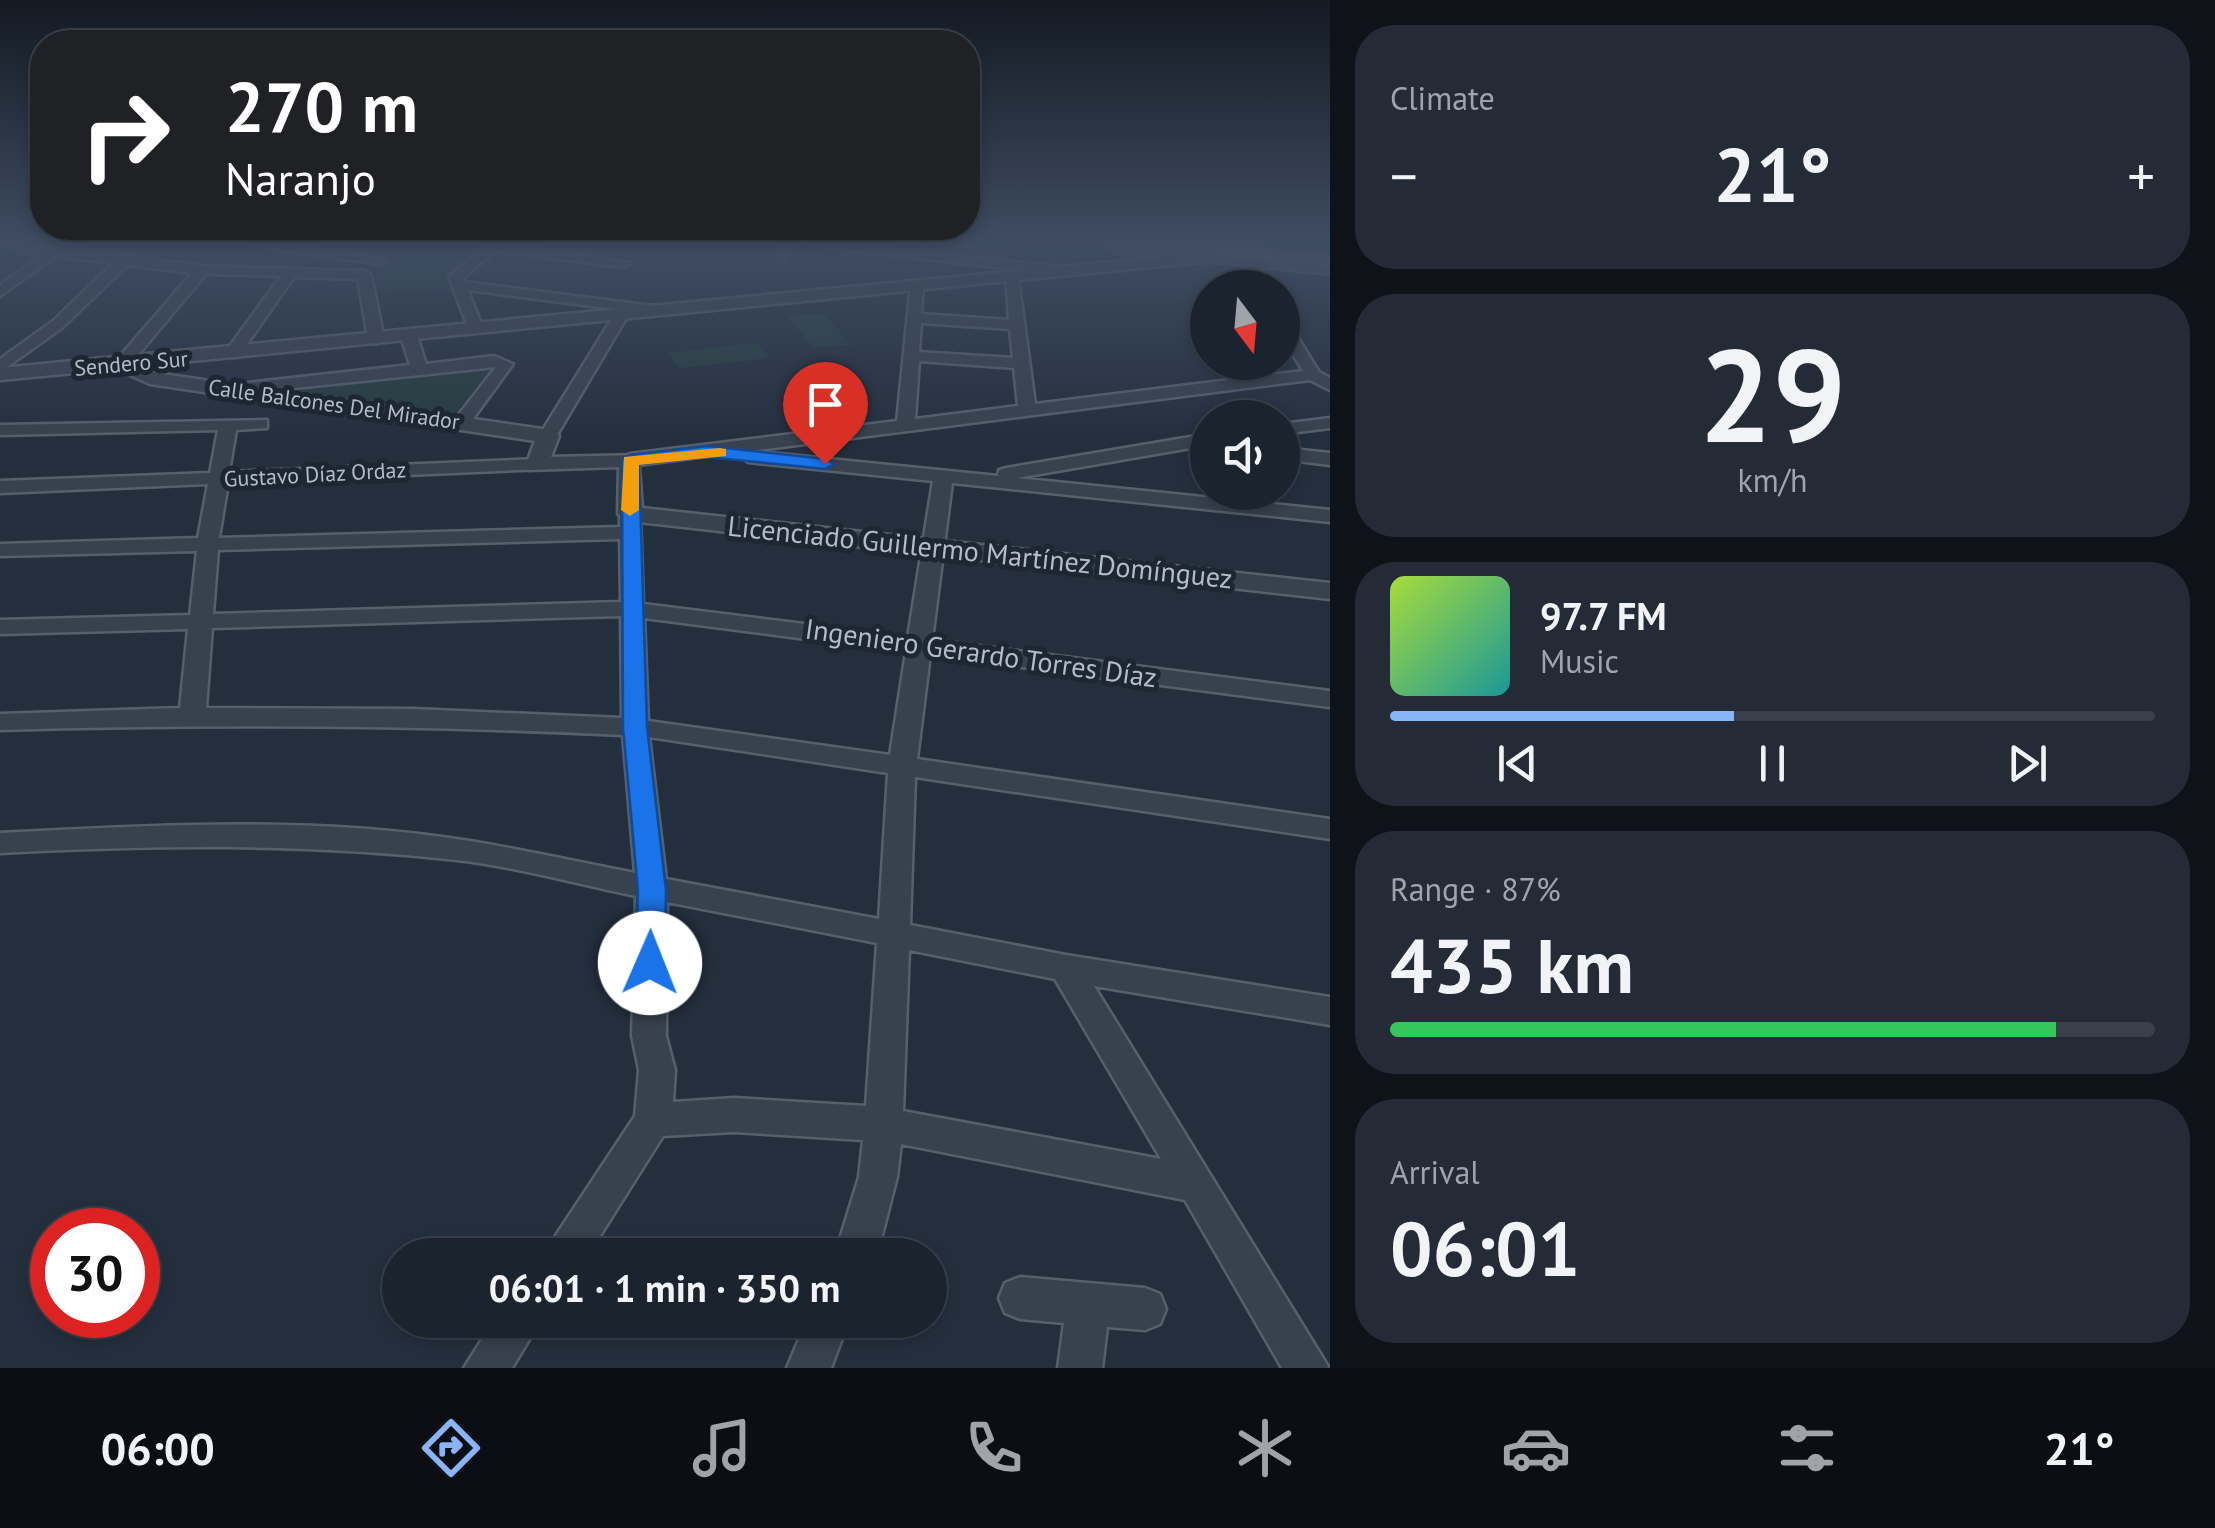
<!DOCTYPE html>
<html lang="en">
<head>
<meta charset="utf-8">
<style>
  body { margin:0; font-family:"PT Sans",sans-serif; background:#242b36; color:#f1f3f6; height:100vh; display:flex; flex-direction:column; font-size:38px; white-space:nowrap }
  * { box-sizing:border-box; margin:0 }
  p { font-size:32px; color:#a0a4aa }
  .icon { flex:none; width:55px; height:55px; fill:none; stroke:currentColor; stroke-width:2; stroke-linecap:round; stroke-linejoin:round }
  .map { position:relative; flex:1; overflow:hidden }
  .sheet { display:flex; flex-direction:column; gap:25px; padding:25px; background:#0f1319; width:885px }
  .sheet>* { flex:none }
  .top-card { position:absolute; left:30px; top:30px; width:950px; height:210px; border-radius:40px; box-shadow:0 5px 15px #0003,0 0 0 2px #39404a; background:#202124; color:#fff; overflow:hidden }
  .needle { width:65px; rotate:164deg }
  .fabs { position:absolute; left:1190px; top:270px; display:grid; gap:20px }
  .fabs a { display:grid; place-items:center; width:110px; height:110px; border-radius:50%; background:#1b232e; box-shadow:0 5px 15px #0003,0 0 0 2px #39404a; font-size:50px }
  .speed { position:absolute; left:30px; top:1208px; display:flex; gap:20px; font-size:50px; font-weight:700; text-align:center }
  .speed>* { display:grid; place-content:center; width:130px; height:130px; border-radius:50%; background:#1b232e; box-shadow:0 5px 15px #0003,0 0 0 2px #39404a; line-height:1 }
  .speed .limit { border:15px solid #d22; background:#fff; color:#111 }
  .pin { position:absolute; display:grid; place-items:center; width:85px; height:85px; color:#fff; margin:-102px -42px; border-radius:50% 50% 50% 0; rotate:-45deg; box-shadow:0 0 10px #0007 }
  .pin .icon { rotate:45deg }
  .me { position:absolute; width:110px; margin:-55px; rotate:1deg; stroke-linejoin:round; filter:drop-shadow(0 0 8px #0008) }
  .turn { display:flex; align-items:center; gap:35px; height:210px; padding:0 30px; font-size:45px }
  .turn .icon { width:130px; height:130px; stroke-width:2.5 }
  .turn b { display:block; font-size:70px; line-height:85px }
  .big { font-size:75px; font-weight:700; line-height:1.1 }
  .sheet .card { flex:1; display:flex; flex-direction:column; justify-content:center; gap:15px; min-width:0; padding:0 35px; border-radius:40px; background:#242b36 }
  .sheet .dial { align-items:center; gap:0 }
  .dial b { font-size:130px; line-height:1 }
  .song { display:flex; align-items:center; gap:30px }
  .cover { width:120px; height:120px; border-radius:15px; background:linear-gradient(135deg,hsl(80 70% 55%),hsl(180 70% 35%)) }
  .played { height:10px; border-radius:5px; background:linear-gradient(90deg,#8ab4f8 45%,#39404a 45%) }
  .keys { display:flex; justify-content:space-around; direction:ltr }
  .heat { display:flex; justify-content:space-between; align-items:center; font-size:55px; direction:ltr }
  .charge { height:15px; border-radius:8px; background:linear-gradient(90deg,#34c759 87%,#39404a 0) }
  .trip { position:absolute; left:382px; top:1238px; width:565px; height:100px; border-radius:50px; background:#1b232e; box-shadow:0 5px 15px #0003,0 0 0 2px #39404a; font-weight:700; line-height:100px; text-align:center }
  .menu { display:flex; height:160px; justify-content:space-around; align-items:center; background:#0b0e12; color:#a0a4aa }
  .menu .icon { width:70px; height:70px }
  .menu .on { color:#8ab4f8 }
  .menu b { font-size:45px; color:#f1f3f6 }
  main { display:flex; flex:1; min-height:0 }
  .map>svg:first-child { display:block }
  .green { fill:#263c3f }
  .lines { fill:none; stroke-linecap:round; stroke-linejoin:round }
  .minor-casing { stroke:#565f6c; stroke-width:5 }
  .tertiary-casing { stroke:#565f6c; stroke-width:5 }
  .secondary-casing { stroke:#565f6c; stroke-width:5 }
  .trunk-casing { stroke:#434c59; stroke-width:5 }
  .minor { fill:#38414e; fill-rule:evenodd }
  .tertiary { fill:#38414e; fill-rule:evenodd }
  .secondary { fill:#465061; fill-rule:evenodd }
  .trunk { fill:#656462; fill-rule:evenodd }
  .route { fill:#1a73e8; stroke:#114b97; stroke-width:2.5 }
  .slow { fill:#f59e0b }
  .labels { text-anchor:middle; stroke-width:10; stroke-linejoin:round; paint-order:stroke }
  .far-street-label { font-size:22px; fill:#b4bcc9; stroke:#1d2633 }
  .street-label { font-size:28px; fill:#b4bcc9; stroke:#1d2633 }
</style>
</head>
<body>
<main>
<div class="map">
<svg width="1330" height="1368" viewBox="0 0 1330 1368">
  <rect width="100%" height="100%" fill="#242f3e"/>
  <g class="green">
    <polygon points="415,246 444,249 440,253 473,257 452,269 452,288 379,292 377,273"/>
    <polygon points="824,313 851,345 813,347 787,316"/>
    <polygon points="756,343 771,358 680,368 667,353"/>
    <polygon points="495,365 452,417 263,388"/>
  </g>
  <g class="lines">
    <defs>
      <g id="minor">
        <polygon points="0,246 56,246 202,266 364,271 371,275 384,339 376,344 368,339 358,279 294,277 238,357 226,357 224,354 281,276 206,274 128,367 116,367 116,361 192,273 127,265 63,327 0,372 0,359 53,321 113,263 56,256 0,296 0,285 42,255"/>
        <polygon points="253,246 295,246 388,260 381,264"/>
        <polygon points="485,246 517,246 630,263 623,267 495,251 463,278 465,282 661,307 668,311 661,315 468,290 483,329 470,332 449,277"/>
        <polygon points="784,246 797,246 784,260 777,256"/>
        <polygon points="810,246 857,246 1066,267 1073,271 1066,275"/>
        <polygon points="1248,255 1253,256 1271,288 1257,288 1241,259"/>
        <path d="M1006,274L1018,277L1035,404L1303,371L1282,337V319L1287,320L1319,372L1330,378V390L1310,380L750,451L998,476L999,470L1006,468L1208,434V445L1017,478L1330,510V522L952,483L932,640L1330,691V707L930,655L917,759L1330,819V839L915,777L910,925L1066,955L1330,997V1025L1094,986L1329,1368H1282L1185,1200L901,1144L897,1177L877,1255H835L859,1177L863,1140L734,1132L663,1136L588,1255H543L635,1116L639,1070L632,1036L636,896C577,884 517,867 457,860C303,843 154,845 0,853V833C154,825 310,816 463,840C521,849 578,862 635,873L623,735C415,725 208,724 0,730V714L180,708L188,629L0,634V620L190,615L197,551L0,556V544L198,538L208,484L0,493V481L210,473L218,430L0,435V425L267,420V428L236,430L229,472L537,459L544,461V469L228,483L219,538L620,527V514L630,508L640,514L643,604L908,637L933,481L748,462L739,456L745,451L630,466L621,460L630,454L897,421L911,283L923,286L921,314L1009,320ZM921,323L1010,329L1013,358L919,352ZM919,361L1014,368L1018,406L915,419ZM620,539L621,602L213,614L218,550ZM621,616L622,718L413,709L206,708L212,628ZM644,618L906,652L890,755L648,721ZM649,737L888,773L879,919L666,879ZM667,902L877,943L866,1106L734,1098L673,1102L675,1070L666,1036ZM909,950L1055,979L1161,1159L903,1111Z"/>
        <polygon points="616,312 628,315 554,440 542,440 539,436"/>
        <polygon points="409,331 417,336 426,364 494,356 513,364 467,427 461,428 452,423 496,367 237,394 229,389 237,384 410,365 401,336"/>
        <polygon points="1330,418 1330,428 1282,434 1282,424"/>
        <polygon points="1282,448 1330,453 1330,465 1282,459"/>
        <polygon points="1020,1277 1145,1288 1160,1294 1166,1309 1160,1324 1145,1330 1107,1327 1102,1368 1058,1368 1064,1323 1020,1319 1005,1313 999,1298 1005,1283"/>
        <polygon points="494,1320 541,1320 512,1368 464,1368"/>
        <polygon points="807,1320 849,1320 831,1368 787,1368"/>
      </g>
      <polygon id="tertiary" points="1217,252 1223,254 1223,260 141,366 155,373 556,431 559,436 551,457 638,455 642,508 1330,583 1330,599 630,521 618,514 619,467 529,470 526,465 535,441 150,384 116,369 0,380 0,368"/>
      <polygon id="secondary" points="1103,246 1168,246 1330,262 1330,274 1112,251"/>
      <g id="trunk">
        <polygon points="1110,246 1142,246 1143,248 1133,254"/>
        <polygon points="1168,246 1243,246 1330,255 1330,267 1178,252"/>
      </g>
    </defs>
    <use href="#minor" class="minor-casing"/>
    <use href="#tertiary" class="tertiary-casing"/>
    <use href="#secondary" class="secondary-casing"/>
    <use href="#trunk" class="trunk-casing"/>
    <use href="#minor" class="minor"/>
    <use href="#tertiary" class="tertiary"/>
    <use href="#secondary" class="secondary"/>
    <use href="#trunk" class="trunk"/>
  </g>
  <linearGradient id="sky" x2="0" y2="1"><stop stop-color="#141a22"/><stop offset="0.56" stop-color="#3f4d63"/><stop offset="1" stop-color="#3f4d63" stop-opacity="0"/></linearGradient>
  <rect width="1330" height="438" fill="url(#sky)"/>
  <polygon class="route" points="707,446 825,459 834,464 825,469 707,457 639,464 647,727 666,890 665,963 661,972 650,975 640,972 636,963 638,890 623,727 622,460 630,455"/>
  <polygon class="slow" points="720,448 726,449 726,456 639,465 639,510 630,516 621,510 624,457"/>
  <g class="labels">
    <g class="far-street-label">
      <text transform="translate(131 363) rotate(-5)" y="8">Sendero Sur</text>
      <text transform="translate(334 404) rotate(8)" y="8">Calle Balcones Del Mirador</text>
      <text transform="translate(315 474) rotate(-3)" y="8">Gustavo Díaz Ordaz</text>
    </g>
    <g class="street-label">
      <text transform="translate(980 552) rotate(6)" y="10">Licenciado Guillermo Martínez Domínguez</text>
      <text transform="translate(981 653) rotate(8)" y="10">Ingeniero Gerardo Torres Díaz</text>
    </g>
  </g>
</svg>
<div class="fabs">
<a><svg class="needle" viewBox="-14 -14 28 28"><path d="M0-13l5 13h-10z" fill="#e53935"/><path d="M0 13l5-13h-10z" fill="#a0a4aa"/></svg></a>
<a><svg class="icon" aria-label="sound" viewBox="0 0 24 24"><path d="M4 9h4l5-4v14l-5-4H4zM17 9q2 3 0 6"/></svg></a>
</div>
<div class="speed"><div class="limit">30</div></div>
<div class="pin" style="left:825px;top:464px;background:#d93025"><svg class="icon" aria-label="arrive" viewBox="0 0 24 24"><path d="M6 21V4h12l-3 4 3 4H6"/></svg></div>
<svg class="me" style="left:650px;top:963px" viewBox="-20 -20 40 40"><circle r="19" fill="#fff"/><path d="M0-13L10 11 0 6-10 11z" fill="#1a73e8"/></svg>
<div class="trip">06:01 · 1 min · 350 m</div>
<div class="top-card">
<div class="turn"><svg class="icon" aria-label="right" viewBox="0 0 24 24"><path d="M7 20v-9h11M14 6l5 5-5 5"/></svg><div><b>270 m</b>Naranjo</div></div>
</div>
</div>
<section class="sheet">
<div class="card"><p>Climate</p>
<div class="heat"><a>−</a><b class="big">21°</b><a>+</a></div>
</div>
<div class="card dial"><b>29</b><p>km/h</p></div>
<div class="card">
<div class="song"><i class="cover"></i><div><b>97.7 FM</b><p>Music</p></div></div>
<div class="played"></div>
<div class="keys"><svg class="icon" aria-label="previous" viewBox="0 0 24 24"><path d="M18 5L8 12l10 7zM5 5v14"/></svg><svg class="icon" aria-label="pause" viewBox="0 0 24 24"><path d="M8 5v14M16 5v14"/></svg><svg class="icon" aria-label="next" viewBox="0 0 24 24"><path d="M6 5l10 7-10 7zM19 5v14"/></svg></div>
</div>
<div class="card"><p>Range · 87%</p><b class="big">435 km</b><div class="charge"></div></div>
<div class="card"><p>Arrival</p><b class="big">06:01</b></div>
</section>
</main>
<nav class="menu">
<b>06:00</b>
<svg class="icon on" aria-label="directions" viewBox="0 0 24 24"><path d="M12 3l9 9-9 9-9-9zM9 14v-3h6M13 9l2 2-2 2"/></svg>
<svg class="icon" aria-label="music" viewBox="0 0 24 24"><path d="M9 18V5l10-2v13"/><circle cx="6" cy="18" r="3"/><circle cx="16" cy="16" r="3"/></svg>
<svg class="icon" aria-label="phone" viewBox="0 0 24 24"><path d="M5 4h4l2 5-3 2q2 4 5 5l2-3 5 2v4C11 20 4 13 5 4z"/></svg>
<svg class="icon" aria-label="climate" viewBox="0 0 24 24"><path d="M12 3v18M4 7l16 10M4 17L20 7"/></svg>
<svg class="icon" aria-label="car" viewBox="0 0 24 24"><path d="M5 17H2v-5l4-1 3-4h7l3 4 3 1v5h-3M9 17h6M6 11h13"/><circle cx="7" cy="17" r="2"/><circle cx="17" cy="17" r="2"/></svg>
<svg class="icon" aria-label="filters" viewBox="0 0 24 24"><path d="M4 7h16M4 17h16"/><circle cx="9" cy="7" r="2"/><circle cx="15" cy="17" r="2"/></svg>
<b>21°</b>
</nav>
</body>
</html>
